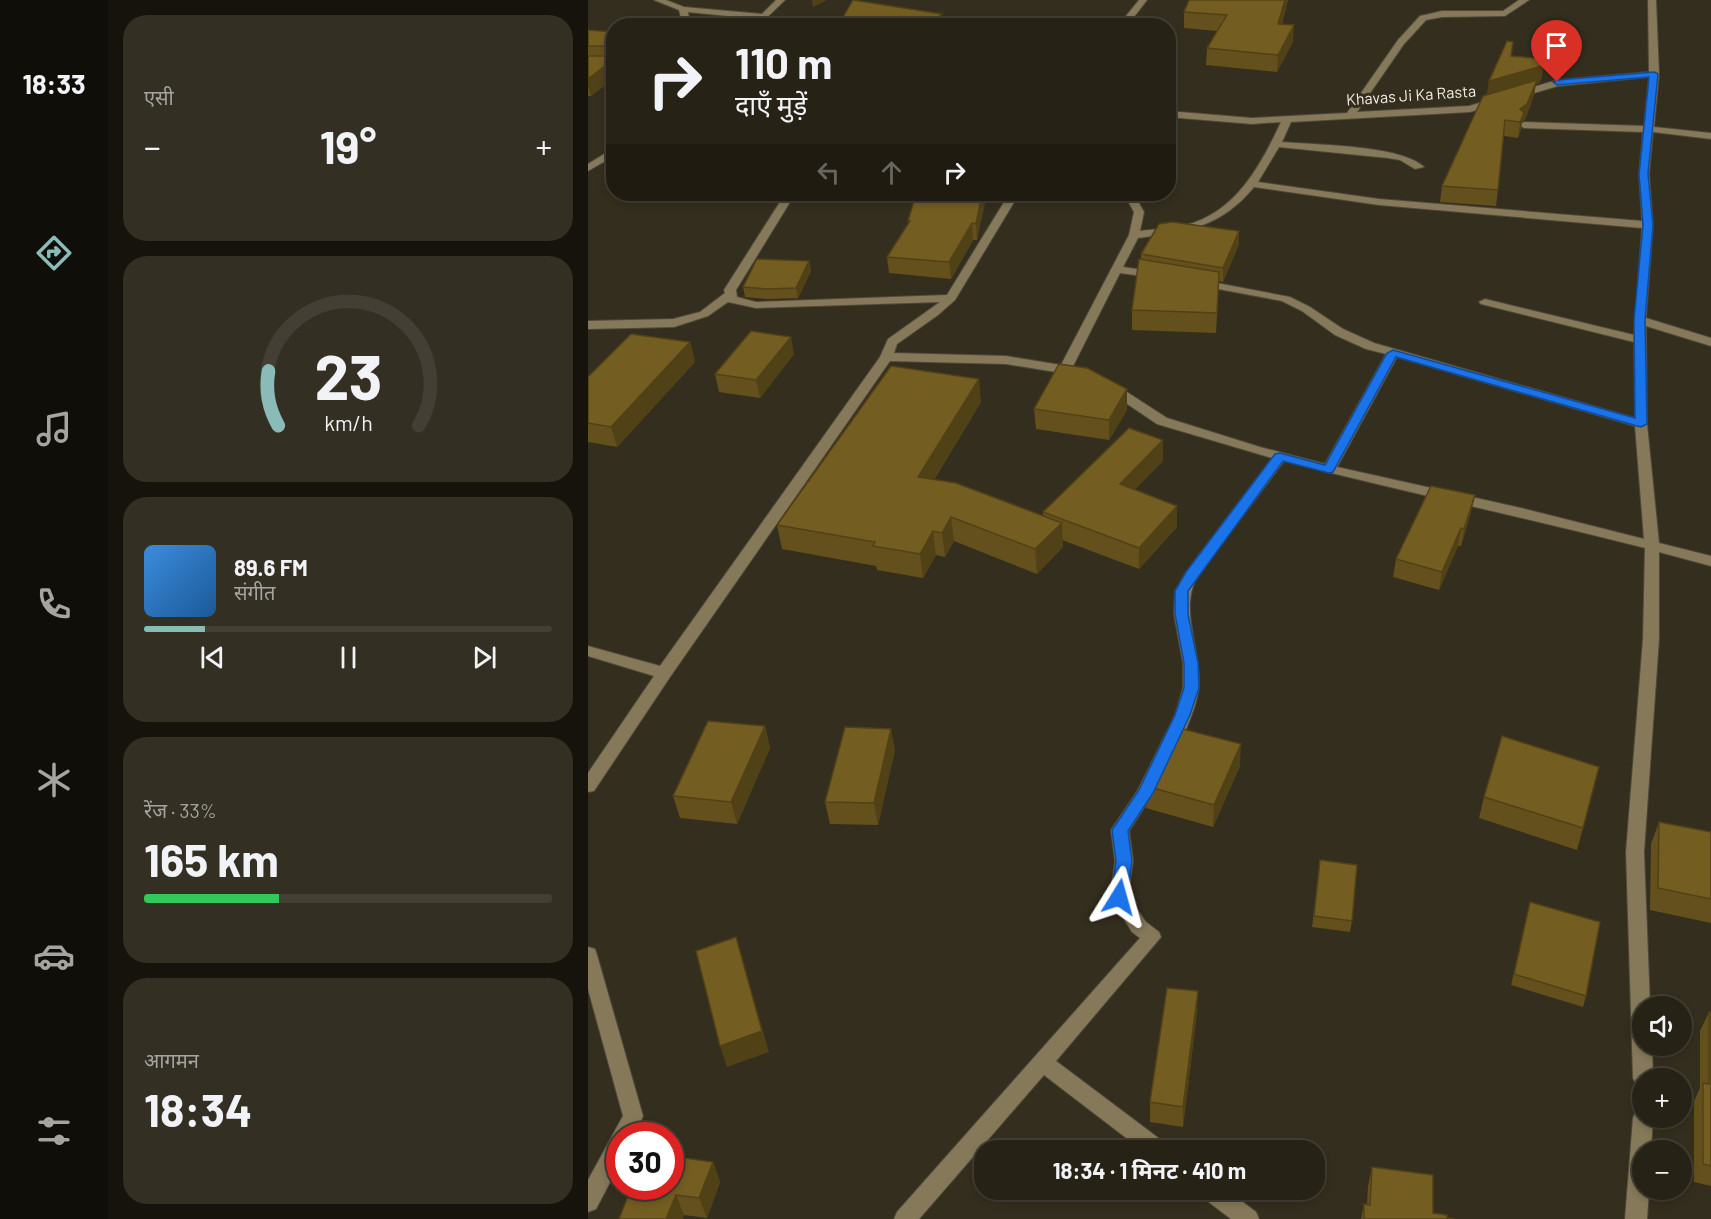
<!DOCTYPE html>
<html lang="hi">
<head>
<meta charset="utf-8">
<style>
  body { margin:0; font-family:Barlow,"Noto Sans Devanagari",sans-serif; background:#332f23; color:#f1f3f6; height:100vh; display:flex; flex-direction:column; font-size:22px; white-space:nowrap }
  * { box-sizing:border-box; margin:0 }
  p { font-size:20px; color:#a4a4a1 }
  .icon { flex:none; width:33px; height:33px; fill:none; stroke:currentColor; stroke-width:2; stroke-linecap:round; stroke-linejoin:round }
  .map { position:relative; flex:1; overflow:hidden }
  .side { display:flex; flex-direction:column; gap:15px; padding:15px; background:#15130c; width:480px }
  .side>* { flex:none }
  .guide { position:absolute; left:18px; top:18px; width:570px; height:183px; border-radius:24px; box-shadow:0 3px 9px #0003,0 0 0 2px #433f35; background:#272216; color:#f1f3f6; overflow:hidden }
  .tools { position:absolute; left:1044px; top:996px; display:grid; gap:12px }
  .tools a { display:grid; place-items:center; width:60px; height:60px; border-radius:50%; background:#272216; box-shadow:0 3px 9px #0003,0 0 0 2px #433f35; font-size:30px }
  .speed { position:absolute; left:18px; top:1122px; display:flex; gap:12px; font-size:30px; font-weight:700; text-align:center }
  .speed>* { display:grid; place-content:center; width:78px; height:78px; border-radius:50%; background:#272216; box-shadow:0 3px 9px #0003,0 0 0 2px #433f35; line-height:1 }
  .speed .limit { border:9px solid #d22; background:#fff; color:#111 }
  .pin { position:absolute; display:grid; place-items:center; width:51px; height:51px; color:#fff; margin:-62px -26px; border-radius:50% 50% 50% 0; rotate:-45deg; box-shadow:0 0 6px #0007 }
  .pin .icon { rotate:45deg }
  .me { position:absolute; width:66px; margin:-33px; rotate:8deg; stroke-linejoin:round; filter:drop-shadow(0 0 4px #0008) }
  .turn { display:flex; align-items:center; gap:21px; height:126px; padding:0 30px; font-size:27px }
  .turn .icon { width:78px; height:78px; stroke-width:2.5 }
  .turn b { display:block; font-size:42px; line-height:51px }
  .lanes { display:flex; align-items:center; height:57px; padding:0 30px; background:#0003; justify-content:center; gap:30px; direction:ltr }
  .lanes .off { opacity:.35 }
  .big { font-size:45px; font-weight:700; line-height:1.1 }
  .side .card { flex:1; display:flex; flex-direction:column; justify-content:center; gap:9px; min-width:0; padding:0 21px; border-radius:24px; background:#332f23 }
  .side .dial { align-items:center; gap:0 }
  .dial svg { height:156px; overflow:visible; fill:none; stroke:#433f35; stroke-width:7; stroke-linecap:round; text-anchor:middle }
  .dial text { fill:#f1f3f6; stroke:none }
  .song { display:flex; align-items:center; gap:18px }
  .cover { width:72px; height:72px; border-radius:9px; background:linear-gradient(135deg,hsl(210 70% 55%),hsl(210 70% 35%)) }
  .played { height:6px; border-radius:3px; background:linear-gradient(90deg,#8bbbb9 15%,#433f35 15%) }
  .keys { display:flex; justify-content:space-around; direction:ltr }
  .heat { display:flex; justify-content:space-between; align-items:center; font-size:33px; direction:ltr }
  .charge { height:9px; border-radius:4px; background:linear-gradient(90deg,#34c759 33%,#433f35 0) }
  .trip { position:absolute; left:386px; top:1140px; width:351px; height:60px; border-radius:24px; background:#272216; box-shadow:0 3px 9px #0003,0 0 0 2px #433f35; font-weight:700; line-height:60px; text-align:center }
  main { display:flex; flex:1; min-height:0 }
  .dock { display:flex; flex-direction:column; width:108px; justify-content:space-around; align-items:center; background:#100e09; color:#a4a4a1 }
  .dock .icon { width:42px; height:42px }
  .dock .selected { color:#8bbbb9 }
  .dock b { font-size:27px; color:#f1f3f6 }
  .map>svg:first-child { display:block }
  .lines { fill:none; stroke-linecap:round; stroke-linejoin:round }
  .minor-casing { stroke:#4e493a; stroke-width:2 }
  .minor { fill:#86795a; fill-rule:evenodd }
  .wall { fill:#64501c }
  .shaded-wall { fill:#514116 }
  .building { fill:#745d20; stroke:#514116; stroke-width:1.5 }
  .route { fill:#1a73e8; stroke:#114b97; stroke-width:1.5 }
  .labels { text-anchor:middle; stroke-width:6; stroke-linejoin:round; paint-order:stroke }
  .far-street-label { font-size:16px; fill:#f1ede3; stroke:#342e1e }
</style>
</head>
<body>
<main>
<nav class="dock">
<b>18:33</b>
<svg class="icon selected" aria-label="directions" viewBox="0 0 24 24"><path d="M12 3l9 9-9 9-9-9zM9 14v-3h6M13 9l2 2-2 2"/></svg>
<svg class="icon" aria-label="music" viewBox="0 0 24 24"><path d="M9 18V5l10-2v13"/><circle cx="6" cy="18" r="3"/><circle cx="16" cy="16" r="3"/></svg>
<svg class="icon" aria-label="phone" viewBox="0 0 24 24"><path d="M5 4h4l2 5-3 2q2 4 5 5l2-3 5 2v4C11 20 4 13 5 4z"/></svg>
<svg class="icon" aria-label="climate" viewBox="0 0 24 24"><path d="M12 3v18M4 7l16 10M4 17L20 7"/></svg>
<svg class="icon" aria-label="car" viewBox="0 0 24 24"><path d="M5 17H2v-5l4-1 3-4h7l3 4 3 1v5h-3M9 17h6M6 11h13"/><circle cx="7" cy="17" r="2"/><circle cx="17" cy="17" r="2"/></svg>
<svg class="icon" aria-label="filters" viewBox="0 0 24 24"><path d="M4 7h16M4 17h16"/><circle cx="9" cy="7" r="2"/><circle cx="15" cy="17" r="2"/></svg>
</nav>
<section class="side">
<div class="card"><p>एसी</p>
<div class="heat"><a>−</a><b class="big">19°</b><a>+</a></div>
</div>
<div class="card dial"><svg viewBox="0 0 100 80">
<path d="M14 69A42 42 0 1 1 86 69"/>
<path d="M14 69A42 42 0 0 1 9 41" stroke="#8bbbb9"/>
<text x="50" y="56" font-size="32" font-weight="700">23</text>
<text x="50" y="72" font-size="11">km/h</text>
</svg></div>
<div class="card">
<div class="song"><i class="cover"></i><div><b>89.6 FM</b><p>संगीत</p></div></div>
<div class="played"></div>
<div class="keys"><svg class="icon" aria-label="previous" viewBox="0 0 24 24"><path d="M18 5L8 12l10 7zM5 5v14"/></svg><svg class="icon" aria-label="pause" viewBox="0 0 24 24"><path d="M8 5v14M16 5v14"/></svg><svg class="icon" aria-label="next" viewBox="0 0 24 24"><path d="M6 5l10 7-10 7zM19 5v14"/></svg></div>
</div>
<div class="card"><p>रेंज · 33%</p><b class="big">165 km</b><div class="charge"></div></div>
<div class="card"><p>आगमन</p><b class="big">18:34</b></div>
</section>
<div class="map">
<svg width="1123" height="1219" viewBox="0 0 1123 1219">
  <rect width="100%" height="100%" fill="#342e1e"/>
  <g class="lines">
    <defs>
      <g id="minor">
        <polygon points="66,0 78,0 96,7 174,14 188,0 197,0 170,26 166,23 169,19 100,12 101,18 97,26 88,26 93,18 91,10"/>
        <polygon points="551,0 559,0 539,26 530,26"/>
        <path d="M931,0H941L917,16L854,17L838,20L816,44L769,112L881,106L969,80L1061,72L1060,0H1068L1071,74L1066,127L1123,133V139L1065,132L1061,174L1065,225L1058,318L1123,338V346L1058,326L1059,424L1071,543L1123,556V566L1071,552V639L1056,852L1062,1006H1054V1046H1064L1065,1078H1054V1087L1048,1084L1045,1078L1038,852L1055,639L1057,548C937,517 815,492 696,461L609,577C591,610 613,649 611,685C609,722 562,800 541,831L545,861L540,896L558,922L571,932L573,937L468,1061L577,1143L580,1150H554L456,1075L331,1219H306L309,1212L552,938L544,932L522,897L527,861L523,830L550,790L587,715L595,688V663L586,614L587,591L598,572L684,458L569,424L520,391L518,388L520,385H528L579,418L672,447L737,464L798,354L778,349L747,335L714,311L694,301L609,285L607,283L613,280L702,297L722,307L755,329L786,343L1047,418L1046,342L893,304L891,302L897,299L1046,335L1054,228L791,205L666,187C632,228 600,231 550,238L535,267L569,272L575,275L569,278L532,273L484,368L492,370L494,373L492,376L418,364L302,361L82,677L6,791L0,792V773L66,676L0,656V646L72,666L292,357L300,339L352,302L168,308L140,302L120,316L86,327L0,329V321L85,319L112,312L137,293L136,290L197,194H207L148,290L149,297L168,302L359,295L421,194H431L367,300L350,315L309,344L306,353L418,356L473,365L541,235L546,212L536,194H546L556,212L552,231C568,229 583,229 598,225C648,212 673,165 693,122L664,124L580,117V111L664,118L759,113L810,40L832,16L854,11H915ZM1061,77L1056,126L936,122L931,125L936,128L1055,132L1051,174L1054,221L791,199L670,182L691,147L800,158L812,160L827,169L836,167C813,145 727,145 694,142L703,122L882,112L970,86ZM809,357L1047,426L1056,539L933,508L749,467Z"/>
        <polygon points="26,148 26,156 0,171 0,164"/>
        <polygon points="0,947 7,949 9,955 55,1116 46,1136 32,1136 32,1163 8,1209 0,1212 0,1180 35,1116 0,989"/>
        <polygon points="1054,1109 1054,1118 1065,1118 1063,1150 1054,1150 1054,1190 1061,1190 1059,1219 1037,1219 1045,1118 1048,1111"/>
        <polygon points="611,1190 639,1190 668,1212 671,1219 643,1219 614,1197"/>
      </g>
    </defs>
    <use href="#minor" class="minor-casing"/>
    <use href="#minor" class="minor"/>
  </g>
  <g class="wall">
    <polygon points="601,0 700,0 694,24 705,42 689,72 618,65 619,48 629,31 596,28 596,12"/>
    <polygon points="0,30 26,32 26,78 3,96 0,96"/>
    <polygon points="923,56 954,76 951,83 948,84 946,95 937,120 934,121 933,129 930,138 916,136 910,190 908,206 852,202 854,186 898,95"/>
    <polygon points="328,194 398,194 389,240 385,240 363,279 301,273 299,257 320,224 320,221"/>
    <polygon points="651,231 651,244 635,282 631,281 628,333 544,330 544,310 553,259 553,254"/>
    <polygon points="221,261 223,271 210,298 180,299 157,297 155,287"/>
    <polygon points="102,342 107,362 29,447 0,442 0,377"/>
    <polygon points="206,354 172,398 131,392 127,374"/>
    <polygon points="393,402 346,480 455,516 455,512 575,461 547,489 589,506 589,527 551,569 474,540 475,547 449,574 366,541 357,557 348,555 335,578 289,570 288,566 194,549 189,525"/>
    <polygon points="446,409 539,410 521,440 448,429"/>
    <polygon points="883,512 873,546 870,546 851,590 805,577 808,559"/>
    <polygon points="177,726 182,748 149,824 92,818 85,796"/>
    <polygon points="307,750 290,825 242,824 237,802"/>
    <polygon points="652,766 625,827 558,808 558,786"/>
    <polygon points="896,797 995,828 989,850 891,818"/>
    <polygon points="1071,822 1123,832 1123,923 1062,910 1063,844"/>
    <polygon points="732,860 764,921 762,932 724,927"/>
    <polygon points="942,902 998,996 995,1007 923,985"/>
    <polygon points="609,1012 595,1127 562,1122 562,1102"/>
    <polygon points="1121,1012 1123,1013 1123,1186 1106,1182 1106,1101 1112,1088 1112,1031"/>
    <polygon points="125,1162 132,1182 119,1218 96,1215 31,1219"/>
    <polygon points="784,1167 845,1213 859,1218 867,1219 773,1219 776,1204 779,1204 780,1186"/>
  </g>
  <g class="shaded-wall">
    <polygon points="224,0 239,0 225,7"/>
    <polygon points="697,0 700,0 689,40 690,24"/>
    <polygon points="354,14 355,26 339,26"/>
    <polygon points="706,25 705,42 689,72 690,55"/>
    <polygon points="26,59 26,78 3,96 0,86 0,79"/>
    <polygon points="957,59 954,76 951,83 948,84 946,95 937,120 934,121 933,129 930,138 932,122 898,99 901,81"/>
    <polygon points="394,194 398,194 399,195 389,240 388,224"/>
    <polygon points="384,223 385,240 363,279 361,262"/>
    <polygon points="651,231 651,244 635,282 635,268"/>
    <polygon points="221,261 223,271 210,298 208,288"/>
    <polygon points="203,337 206,354 172,398 168,380"/>
    <polygon points="102,342 107,362 29,447 23,427"/>
    <polygon points="391,379 393,402 333,501 330,477"/>
    <polygon points="539,389 539,410 521,440 521,420"/>
    <polygon points="575,440 575,461 532,505 532,484"/>
    <polygon points="887,495 883,512 873,546 876,529"/>
    <polygon points="589,506 589,527 551,569 551,548"/>
    <polygon points="363,517 366,541 357,557 354,533"/>
    <polygon points="474,523 475,547 449,574 447,549"/>
    <polygon points="873,528 870,546 851,590 854,572"/>
    <polygon points="345,531 348,555 335,578 332,554"/>
    <polygon points="177,726 182,748 149,824 143,802"/>
    <polygon points="303,729 307,750 290,825 286,803"/>
    <polygon points="653,744 652,766 625,827 626,805"/>
    <polygon points="148,937 181,1052 139,1067 132,1046"/>
    <polygon points="610,991 609,1012 595,1127 595,1107"/>
    <polygon points="125,1162 132,1182 119,1218 111,1198"/>
    <polygon points="88,1195 96,1215 95,1219 78,1219"/>
  </g>
  <g class="building">
    <polygon points="265,0 354,14 339,26 250,26"/>
    <polygon points="601,0 697,0 690,24 706,25 690,55 619,48 639,15 596,12"/>
    <polygon points="0,30 26,32 26,59 0,79 0,56 22,56 24,48 22,46 0,46"/>
    <polygon points="919,41 925,42 923,56 957,59 954,66 901,81"/>
    <polygon points="949,80 939,104 932,109 936,113 932,122 917,120 910,190 854,186 895,96"/>
    <polygon points="328,194 394,194 388,224 384,223 361,262 299,257 322,221 320,221"/>
    <polygon points="584,222 651,231 635,268 553,254 571,224"/>
    <polygon points="169,259 221,261 208,288 178,289 155,287"/>
    <polygon points="551,259 631,272 629,313 544,310"/>
    <polygon points="163,331 203,337 168,380 127,374"/>
    <polygon points="43,334 102,342 23,427 0,423 0,377"/>
    <polygon points="471,364 499,368 539,389 521,420 446,409"/>
    <polygon points="303,366 391,379 330,477 368,483 474,523 447,549 363,517 354,533 345,531 332,554 285,546 287,542 189,525"/>
    <polygon points="541,428 575,440 532,484 589,506 551,548 455,512"/>
    <polygon points="843,486 887,495 876,529 873,528 854,572 808,559"/>
    <polygon points="120,721 177,726 143,802 85,796"/>
    <polygon points="257,727 303,729 286,803 237,802"/>
    <polygon points="591,728 653,744 626,805 558,786"/>
    <polygon points="914,736 1011,767 995,828 896,797"/>
    <polygon points="1071,822 1123,832 1123,899 1070,888"/>
    <polygon points="732,860 769,865 764,921 726,916"/>
    <polygon points="942,902 1012,922 998,996 926,974"/>
    <polygon points="148,937 174,1031 132,1046 108,951"/>
    <polygon points="579,988 610,991 595,1107 562,1102"/>
    <polygon points="1121,1012 1123,1013 1123,1166 1115,1164 1115,1083 1121,1084"/>
    <polygon points="82,1156 125,1162 111,1198 88,1195 78,1219 31,1219 44,1186 82,1186"/>
    <polygon points="784,1167 845,1175 845,1213 859,1215 859,1218 867,1219 776,1219 776,1204 782,1205"/>
  </g>
  <polygon class="route" points="1066,72 1070,74 1060,174 1065,225 1057,320 1059,424 1053,427 1049,426 808,357 745,472 741,473 695,461 600,591 600,614 610,663 611,688 602,715 565,793 540,831 544,861 539,897 537,902 531,904 525,902 523,897 528,861 524,830 551,790 587,715 596,688 596,663 587,614 587,591 598,572 687,454 692,453 737,465 799,353 805,350 1047,418 1046,320 1055,225 1051,174 1061,77 969,85 965,82 969,80"/>
  <g class="labels">
    <g class="far-street-label">
      <text transform="translate(823 95) rotate(-4)" y="6">Khavas Ji Ka Rasta</text>
    </g>
  </g>
</svg>
<div class="tools">
<a><svg class="icon" aria-label="sound" viewBox="0 0 24 24"><path d="M4 9h4l5-4v14l-5-4H4zM17 9q2 3 0 6"/></svg></a>
<a>+</a>
<a>−</a>
</div>
<div class="speed"><div class="limit">30</div></div>
<div class="pin" style="left:969px;top:82px;background:#d93025"><svg class="icon" aria-label="arrive" viewBox="0 0 24 24"><path d="M6 21V4h12l-3 4 3 4H6"/></svg></div>
<svg class="me" style="left:531px;top:897px" viewBox="-20 -20 40 40"><path d="M0-17L14 15 0 8-14 15z" fill="#1a73e8" stroke="#fff" stroke-width="4"/></svg>
<div class="trip">18:34 · 1 मिनट · 410 m</div>
<div class="guide">
<div class="turn"><svg class="icon" aria-label="right" viewBox="0 0 24 24"><path d="M7 20v-9h11M14 6l5 5-5 5"/></svg><div><b>110 m</b>दाएँ मुड़ें</div></div>
<div class="lanes"><svg class="icon off" aria-label="left" viewBox="0 0 24 24"><path d="M17 20v-9H6M10 6l-5 5 5 5"/></svg><svg class="icon off" aria-label="ahead" viewBox="0 0 24 24"><path d="M12 20V5M6 11l6-6 6 6"/></svg><svg class="icon" aria-label="right" viewBox="0 0 24 24"><path d="M7 20v-9h11M14 6l5 5-5 5"/></svg></div>
</div>
</div>
</main>
</body>
</html>
